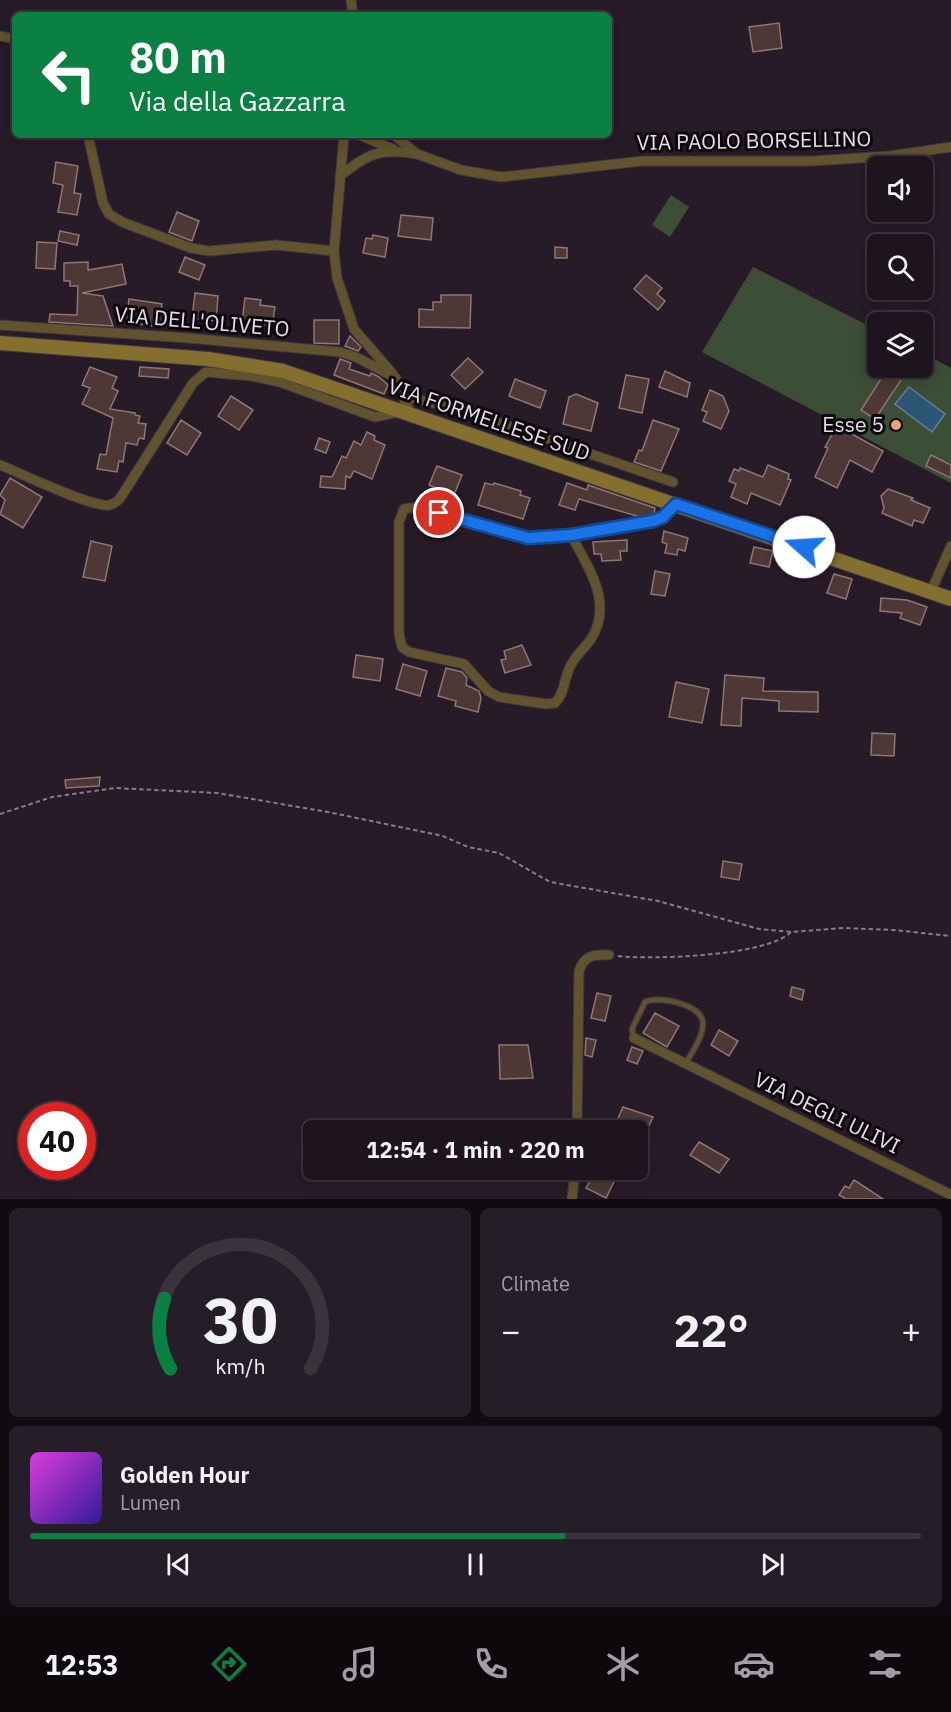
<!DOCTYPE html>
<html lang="en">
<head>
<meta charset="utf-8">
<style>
  body { margin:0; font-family:"IBM Plex Sans",sans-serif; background:#251d27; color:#f1f3f6; height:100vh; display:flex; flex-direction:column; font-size:22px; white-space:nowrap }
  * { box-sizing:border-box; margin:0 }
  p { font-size:20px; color:#a09ea4 }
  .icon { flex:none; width:33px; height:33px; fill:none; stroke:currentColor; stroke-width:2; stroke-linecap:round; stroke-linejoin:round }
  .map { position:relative; height:1199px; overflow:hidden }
  .details { display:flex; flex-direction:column; gap:9px; padding:9px; background:#100b10; flex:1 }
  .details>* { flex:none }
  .banner { position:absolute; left:12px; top:12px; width:600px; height:126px; border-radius:9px; box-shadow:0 3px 15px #0003,0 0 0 2px #3b333c; background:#0b8043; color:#fff; overflow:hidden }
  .fabs { position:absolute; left:867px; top:156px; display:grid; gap:12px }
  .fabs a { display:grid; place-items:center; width:66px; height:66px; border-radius:9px; background:#1d141e; box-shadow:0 3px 15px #0003,0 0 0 2px #3b333c; font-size:30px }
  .speed { position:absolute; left:18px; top:1102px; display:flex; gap:12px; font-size:30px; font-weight:700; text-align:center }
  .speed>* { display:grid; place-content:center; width:78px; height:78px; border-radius:50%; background:#1d141e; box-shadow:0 3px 15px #0003,0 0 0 2px #3b333c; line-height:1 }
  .speed .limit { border:9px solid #d22; background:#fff; color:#111 }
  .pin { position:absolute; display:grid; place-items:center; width:51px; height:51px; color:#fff; margin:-26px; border:3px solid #fff; border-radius:50%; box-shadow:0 2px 6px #0007 }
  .me { position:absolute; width:66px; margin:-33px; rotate:289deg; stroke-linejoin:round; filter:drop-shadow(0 0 4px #0008) }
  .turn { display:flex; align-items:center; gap:21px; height:126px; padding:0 18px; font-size:27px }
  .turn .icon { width:78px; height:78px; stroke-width:2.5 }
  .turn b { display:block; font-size:42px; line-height:51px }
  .big { font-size:45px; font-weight:700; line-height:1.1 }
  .details .card { flex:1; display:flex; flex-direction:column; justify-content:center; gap:9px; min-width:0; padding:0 21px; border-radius:9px; background:#251d27 }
  .details .dial { align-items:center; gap:0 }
  .dial svg { height:156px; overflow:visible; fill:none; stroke:#3b333c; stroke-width:7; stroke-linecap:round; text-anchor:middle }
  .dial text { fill:#f1f3f6; stroke:none }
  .song { display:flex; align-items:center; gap:18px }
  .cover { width:72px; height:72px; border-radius:9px; background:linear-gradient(135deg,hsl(300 70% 55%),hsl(250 70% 35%)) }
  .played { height:6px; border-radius:3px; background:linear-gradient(90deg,#0b8043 60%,#3b333c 60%) }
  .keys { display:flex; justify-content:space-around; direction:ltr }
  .heat { display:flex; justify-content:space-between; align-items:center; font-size:33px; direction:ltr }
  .details .tiles { flex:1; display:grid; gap:9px; grid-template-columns:1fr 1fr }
  .card:last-child { grid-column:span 2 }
  .trip { position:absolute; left:303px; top:1120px; width:345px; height:60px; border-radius:9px; background:#1d141e; box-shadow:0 3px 15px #0003,0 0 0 2px #3b333c; font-weight:700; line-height:60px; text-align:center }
  .tab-bar { display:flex; height:96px; justify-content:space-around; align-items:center; background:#0c080c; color:#a09ea4 }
  .tab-bar .icon { width:42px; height:42px }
  .tab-bar .active { color:#0b8043 }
  .tab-bar b { font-size:27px; color:#f1f3f6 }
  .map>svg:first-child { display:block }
  .green { fill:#3c4e36 }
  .water { fill:#2b5775; stroke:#637f97; stroke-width:1.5 }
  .building { fill:#4d3835; stroke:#8e7773; stroke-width:1.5 }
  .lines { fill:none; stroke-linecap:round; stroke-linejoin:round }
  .lane-casing { stroke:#423643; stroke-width:7 }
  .street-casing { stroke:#423643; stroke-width:11 }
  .secondary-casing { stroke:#423643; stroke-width:16 }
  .path { stroke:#877c87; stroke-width:2; stroke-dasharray:4.5 3; stroke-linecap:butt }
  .lane { stroke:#60532d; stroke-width:4.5 }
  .street { stroke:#60532d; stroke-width:9 }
  .secondary { stroke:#846f2e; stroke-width:14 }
  .route-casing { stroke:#114b97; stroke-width:15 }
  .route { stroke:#1a73e8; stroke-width:10 }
  .poi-dot { fill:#efa377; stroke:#0d080d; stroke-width:2 }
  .labels { text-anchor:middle; stroke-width:6; stroke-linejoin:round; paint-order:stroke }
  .street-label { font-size:21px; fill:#e6dde6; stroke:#0d080d }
  .poi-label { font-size:21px; fill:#e6dde6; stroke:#0d080d; text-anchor:end }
</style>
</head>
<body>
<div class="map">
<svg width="951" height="1199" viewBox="0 0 951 1199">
  <rect width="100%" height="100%" fill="#271b28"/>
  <g class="green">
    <polygon points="671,195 689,207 670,237 652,225"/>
    <polygon points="753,267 877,330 878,368 922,368 923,353 951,368 951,483 702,352"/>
  </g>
  <polygon class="water" points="909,387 945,414 932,432 895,404"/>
  <g class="building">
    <polygon points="779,23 782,48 753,52 749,27"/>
    <polygon points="56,162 78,166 74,193 81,194 77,215 58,212 63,185 53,183"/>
    <polygon points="177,212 199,221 192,241 169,232"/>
    <polygon points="401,215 433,218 431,240 398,236"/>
    <polygon points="60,231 79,235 77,245 58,241"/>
    <polygon points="373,235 388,238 385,257 363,253 366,238 372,239"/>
    <polygon points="37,242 57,243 55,269 36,268"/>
    <polygon points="555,247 567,248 567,258 555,258"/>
    <polygon points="185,257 205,265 199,280 179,272"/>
    <polygon points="88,262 88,270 122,264 126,284 82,293 103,296 113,326 49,322 50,314 77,315 78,286 70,286 70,281 64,281 64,263"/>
    <polygon points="646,275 662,288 657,294 665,301 658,310 634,289"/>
    <polygon points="195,293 218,296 216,321 192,318"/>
    <polygon points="441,295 471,295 470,328 419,327 419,309 433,310 433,302 441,302"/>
    <polygon points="245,298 261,300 260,305 275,307 272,326 242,322"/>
    <polygon points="129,299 162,304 159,327 126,322"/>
    <polygon points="314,320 339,320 339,344 314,343"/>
    <polygon points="350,336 361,347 358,351 345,346"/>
    <polygon points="468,358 483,372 465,389 451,375"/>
    <polygon points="340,359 351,363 349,369 370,376 371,373 379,377 388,385 384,394 334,375"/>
    <polygon points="90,367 117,377 112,388 118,391 110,409 135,413 135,415 140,416 138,423 146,424 144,439 139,438 137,445 126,443 123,462 119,461 117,472 97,469 100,454 106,455 113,418 82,404 90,388 82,385"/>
    <polygon points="140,367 169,369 168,378 139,376"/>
    <polygon points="888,368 909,368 875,419 861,410"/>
    <polygon points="665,371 690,383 687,397 659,387"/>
    <polygon points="626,375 649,379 642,413 619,408"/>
    <polygon points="515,379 546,391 540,408 509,396"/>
    <polygon points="710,390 723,396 729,411 721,429 703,421 707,412 702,410"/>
    <polygon points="576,394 598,403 591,431 563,424 569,397"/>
    <polygon points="231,396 253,410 239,430 218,416"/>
    <polygon points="181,420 201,433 187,455 167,443"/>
    <polygon points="653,420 679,429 661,471 634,462 639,450 642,451"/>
    <polygon points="837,426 883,451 872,472 850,460 837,488 815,477 828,448 825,447"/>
    <polygon points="367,432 375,436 374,440 385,445 372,479 354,471 350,478 346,476 345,489 320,487 321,476 332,477 342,456 346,458 354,441 361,445"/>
    <polygon points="319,438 330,442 326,453 315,449"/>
    <polygon points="931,455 951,465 951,478 926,466"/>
    <polygon points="768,465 789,474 788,479 791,480 780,505 751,493 747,504 731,497 736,484 729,481 734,469 739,471 740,468 763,477"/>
    <polygon points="437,466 462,475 454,495 429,485"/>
    <polygon points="10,478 42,497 23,528 0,514 5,500 0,495"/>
    <polygon points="485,483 493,485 494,483 521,491 520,495 530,498 523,519 478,505"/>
    <polygon points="567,483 587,490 588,485 655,508 654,514 640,517 579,499 575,510 559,505"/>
    <polygon points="888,489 913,498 911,500 930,508 923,523 914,520 912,526 882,513 884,508 881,496"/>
    <polygon points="664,531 688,538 685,551 678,549 677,555 665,553 667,544 662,542"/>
    <polygon points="627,540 627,551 620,551 621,560 602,561 601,554 594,554 593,542"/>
    <polygon points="91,541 112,546 105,581 83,577"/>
    <polygon points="754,547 773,551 769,567 750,563"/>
    <polygon points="799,560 814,568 810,577 795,569"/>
    <polygon points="655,571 670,574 665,596 651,594"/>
    <polygon points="834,574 852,579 846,599 827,593"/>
    <polygon points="881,598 907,600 927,607 920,625 900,618 902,613 880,611"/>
    <polygon points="522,645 531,665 505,673 501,660 506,659 504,651"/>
    <polygon points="356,655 383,659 380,681 353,677"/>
    <polygon points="403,664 427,671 420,696 396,689"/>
    <polygon points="446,668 462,672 467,678 466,685 479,691 481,698 478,712 455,706 456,701 438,696"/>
    <polygon points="725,675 764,678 763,691 818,692 818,712 779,711 779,701 742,698 741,726 721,725"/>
    <polygon points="676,682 709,689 702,723 669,717"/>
    <polygon points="872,733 895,734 894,756 871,755"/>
    <polygon points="100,777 99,786 66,788 65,780"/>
    <polygon points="723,861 742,864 739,880 721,877"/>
    <polygon points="792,987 804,990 802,1000 790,996"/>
    <polygon points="597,993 611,996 605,1021 591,1018"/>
    <polygon points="655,1013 679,1026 667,1047 643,1033"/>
    <polygon points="719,1030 738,1041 729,1056 711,1045"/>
    <polygon points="586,1038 596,1040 592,1057 585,1055"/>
    <polygon points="499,1045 528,1045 533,1078 500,1079"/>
    <polygon points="632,1047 643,1051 637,1064 627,1060"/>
    <polygon points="623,1107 653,1117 645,1134 615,1125"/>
    <polygon points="699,1142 729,1159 719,1173 690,1155"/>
    <polygon points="596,1170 616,1178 606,1198 586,1188"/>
    <polygon points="854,1180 883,1199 846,1199 839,1195 845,1186 849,1188"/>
  </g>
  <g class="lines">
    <defs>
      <path id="lane" d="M634,1038L632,1029L645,1002C659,995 703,1005 703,1023C703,1037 692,1052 686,1063"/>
      <g id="street">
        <polyline points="351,0 353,15"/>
        <polyline points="0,36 15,39"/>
        <polyline points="88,135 103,203 109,214 122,222 191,248 209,251 276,245 334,251"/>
        <polyline points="344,135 334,251 337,278 354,329 392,373 413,418"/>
        <polyline points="359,135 393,149"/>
        <polyline points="417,154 461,170 501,177 642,161 811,161 890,156 951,147"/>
        <path d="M340,176C368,153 381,148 417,154L394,135"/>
        <polyline points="0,325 188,338 340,352 356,357 396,378"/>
        <polyline points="404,396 458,409 673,482"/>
        <path d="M0,465C20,473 92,508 109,505C114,504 118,501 121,497L193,383L206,372L251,376L280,382L375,417L399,412"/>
        <path d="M571,535C588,567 614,603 591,639C585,648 576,655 571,665C564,677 565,694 555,703L546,704L499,697L488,691L464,664L409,652L402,647L399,634V522L404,509C427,502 488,528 511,535C550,547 614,528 653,521L663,517L676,504"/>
        <polyline points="931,591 951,546"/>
        <polyline points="634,1038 951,1195"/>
        <path d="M577,1131L579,971C584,956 593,954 609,955"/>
        <polyline points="572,1199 575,1170"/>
      </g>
      <polyline id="secondary" points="0,343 208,359 283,371 951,599"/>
    </defs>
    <use href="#lane" class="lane-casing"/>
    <use href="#street" class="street-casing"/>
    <use href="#secondary" class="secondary-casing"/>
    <g class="path">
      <polyline points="0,814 52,797 115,788 217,793 328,812 443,836 468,847 499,853 550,882 658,901 759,929 791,932 843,928 893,930 951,936"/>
      <path d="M618,956C653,960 767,956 791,932"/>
    </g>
    <use href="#lane" class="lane"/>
    <use href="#street" class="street"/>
    <use href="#secondary" class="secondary"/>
  </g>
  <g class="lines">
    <defs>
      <polyline id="route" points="439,513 528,538 571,535 653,521 663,517 676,504 804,547"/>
    </defs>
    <use href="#route" class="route-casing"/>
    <use href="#route" class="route"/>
  </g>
  <circle class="poi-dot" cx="896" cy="425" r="6"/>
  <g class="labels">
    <g class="street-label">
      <text transform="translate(754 141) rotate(-1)" y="7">VIA PAOLO BORSELLINO</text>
      <text transform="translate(202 322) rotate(5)" y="7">VIA DELL'OLIVETO</text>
      <text transform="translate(489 420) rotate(19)" y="7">VIA FORMELLESE SUD</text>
      <text transform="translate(827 1113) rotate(26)" y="7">VIA DEGLI ULIVI</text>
    </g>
    <g class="poi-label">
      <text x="884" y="432">Esse 5</text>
    </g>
  </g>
</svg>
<div class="fabs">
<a><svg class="icon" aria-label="sound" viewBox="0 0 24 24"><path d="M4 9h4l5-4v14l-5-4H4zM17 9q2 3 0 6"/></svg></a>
<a><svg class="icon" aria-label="search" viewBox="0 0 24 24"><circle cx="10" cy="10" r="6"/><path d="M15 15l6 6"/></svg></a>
<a><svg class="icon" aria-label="layers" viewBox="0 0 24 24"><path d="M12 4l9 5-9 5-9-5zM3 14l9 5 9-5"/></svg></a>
</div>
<div class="speed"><div class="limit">40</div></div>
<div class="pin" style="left:439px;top:513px;background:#d93025"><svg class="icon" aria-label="arrive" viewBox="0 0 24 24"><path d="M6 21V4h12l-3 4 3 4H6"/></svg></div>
<svg class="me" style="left:804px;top:547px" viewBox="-20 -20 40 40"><circle r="19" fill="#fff"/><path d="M0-13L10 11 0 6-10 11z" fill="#1a73e8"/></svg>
<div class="trip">12:54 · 1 min · 220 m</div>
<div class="banner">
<div class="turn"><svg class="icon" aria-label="left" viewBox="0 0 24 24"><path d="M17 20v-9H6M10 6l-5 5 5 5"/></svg><div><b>80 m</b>Via della Gazzarra</div></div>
</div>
</div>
<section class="details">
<div class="tiles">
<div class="card dial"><svg viewBox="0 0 100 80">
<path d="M14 69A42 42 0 1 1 86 69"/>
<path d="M14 69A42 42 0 0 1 11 33" stroke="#0b8043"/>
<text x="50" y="56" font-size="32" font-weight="700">30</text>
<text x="50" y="72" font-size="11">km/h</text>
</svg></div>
<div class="card"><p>Climate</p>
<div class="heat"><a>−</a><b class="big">22°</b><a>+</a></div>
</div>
<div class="card">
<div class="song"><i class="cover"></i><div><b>Golden Hour</b><p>Lumen</p></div></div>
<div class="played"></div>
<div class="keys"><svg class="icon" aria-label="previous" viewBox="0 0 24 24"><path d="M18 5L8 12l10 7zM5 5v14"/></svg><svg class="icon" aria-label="pause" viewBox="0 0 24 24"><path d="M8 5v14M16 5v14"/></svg><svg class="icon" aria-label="next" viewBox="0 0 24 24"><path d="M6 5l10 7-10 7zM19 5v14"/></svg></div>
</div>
</div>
</section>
<nav class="tab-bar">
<b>12:53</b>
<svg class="icon active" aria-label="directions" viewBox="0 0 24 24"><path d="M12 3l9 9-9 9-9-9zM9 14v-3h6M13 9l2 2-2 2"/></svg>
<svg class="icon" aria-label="music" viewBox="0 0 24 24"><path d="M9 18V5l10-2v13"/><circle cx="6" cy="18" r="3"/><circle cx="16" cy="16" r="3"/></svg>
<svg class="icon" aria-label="phone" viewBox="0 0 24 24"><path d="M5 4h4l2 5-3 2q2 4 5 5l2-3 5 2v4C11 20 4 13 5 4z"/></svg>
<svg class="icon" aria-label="climate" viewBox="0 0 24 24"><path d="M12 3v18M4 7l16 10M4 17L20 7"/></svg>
<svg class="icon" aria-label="car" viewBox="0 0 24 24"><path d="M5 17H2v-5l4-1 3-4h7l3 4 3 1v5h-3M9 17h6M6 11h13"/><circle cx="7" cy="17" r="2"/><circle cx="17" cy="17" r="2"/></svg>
<svg class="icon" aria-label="filters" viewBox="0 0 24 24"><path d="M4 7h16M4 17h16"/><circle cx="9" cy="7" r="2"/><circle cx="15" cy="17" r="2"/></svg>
</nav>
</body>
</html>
